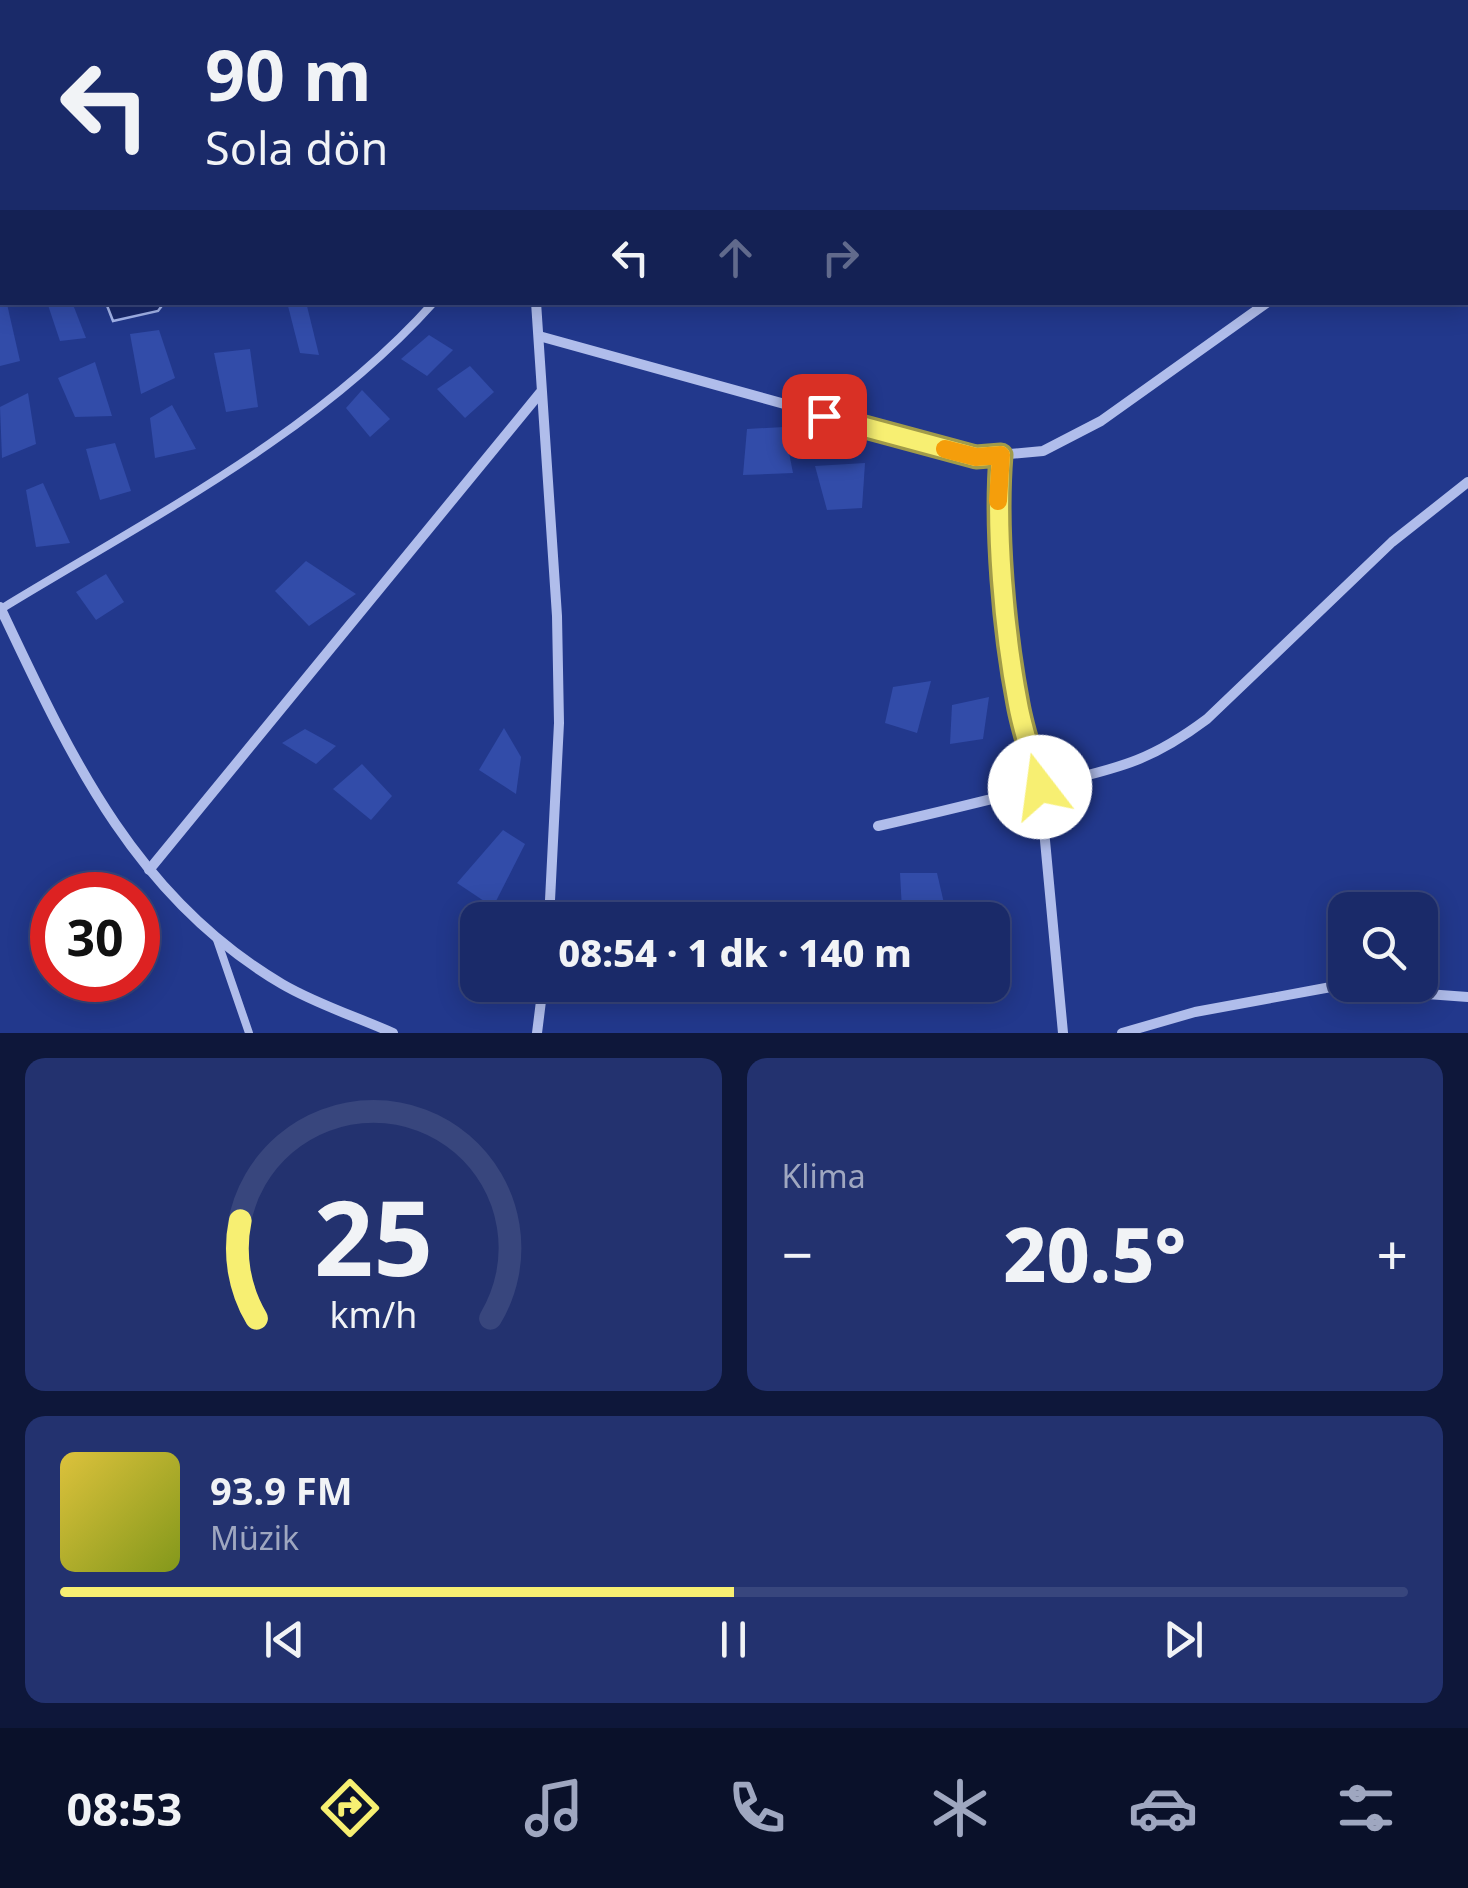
<!DOCTYPE html>
<html lang="tr">
<head>
<meta charset="utf-8">
<style>
  body { margin:0; font-family:"Noto Sans",sans-serif; background:#23326f; color:#f1f3f6; height:100vh; display:flex; flex-direction:column; font-size:38px; white-space:nowrap }
  * { box-sizing:border-box; margin:0 }
  p { font-size:32px; color:#9fa7c0 }
  .icon { flex:none; width:55px; height:55px; fill:none; stroke:currentColor; stroke-width:2; stroke-linecap:round; stroke-linejoin:round }
  .map { position:relative; height:1033px; overflow:hidden }
  .details { display:flex; flex-direction:column; gap:25px; padding:25px; background:#0e173a; flex:1 }
  .details>* { flex:none }
  .banner { position:absolute; left:0px; top:0px; width:1470px; height:305px; box-shadow:0 5px 25px #0003,0 0 0 2px #38467d; background:#1a2a69; color:#f1f3f6; overflow:hidden }
  .fabs { position:absolute; left:1328px; top:892px; display:grid; gap:20px }
  .fabs a { display:grid; place-items:center; width:110px; height:110px; border-radius:20px; background:#1a2a69; box-shadow:0 5px 25px #0003,0 0 0 2px #38467d; font-size:50px }
  .speed { position:absolute; left:30px; top:872px; display:flex; gap:20px; font-size:50px; font-weight:700; text-align:center }
  .speed>* { display:grid; place-content:center; width:130px; height:130px; border-radius:50%; background:#1a2a69; box-shadow:0 5px 25px #0003,0 0 0 2px #38467d; line-height:1 }
  .speed .limit { border:15px solid #d22; background:#fff; color:#111 }
  .pin { position:absolute; display:grid; place-items:center; width:85px; height:85px; color:#fff; margin:-42px; border-radius:20px; box-shadow:0 5px 15px #0006 }
  .me { position:absolute; width:110px; margin:-55px; rotate:345deg; stroke-linejoin:round; filter:drop-shadow(0 0 8px #0008) }
  .turn { display:flex; align-items:center; gap:35px; height:210px; padding:0 40px; font-size:45px }
  .turn .icon { width:130px; height:130px; stroke-width:2.5 }
  .turn b { display:block; font-size:70px; line-height:85px }
  .lanes { display:flex; align-items:center; height:95px; padding:0 40px; background:#0003; justify-content:center; gap:50px; direction:ltr }
  .lanes .off { opacity:.35 }
  .big { font-size:75px; font-weight:800; line-height:1.1 }
  .details .card { flex:1; display:flex; flex-direction:column; justify-content:center; gap:15px; min-width:0; padding:0 35px; border-radius:20px; background:#23326f }
  .details .dial { align-items:center; gap:0 }
  .dial svg { height:260px; overflow:visible; fill:none; stroke:#38467d; stroke-width:7; stroke-linecap:round; text-anchor:middle }
  .dial text { fill:#f1f3f6; stroke:none }
  .song { display:flex; align-items:center; gap:30px }
  .cover { width:120px; height:120px; border-radius:15px; background:linear-gradient(135deg,hsl(50 70% 55%),hsl(70 70% 35%)) }
  .played { height:10px; border-radius:5px; background:linear-gradient(90deg,#f7ef72 50%,#38467d 50%) }
  .keys { display:flex; justify-content:space-around; direction:ltr }
  .heat { display:flex; justify-content:space-between; align-items:center; font-size:55px; direction:ltr }
  .details .tiles { flex:1; display:grid; gap:25px; grid-template-columns:1fr 1fr }
  .card:last-child { grid-column:span 2 }
  .trip { position:absolute; left:460px; top:902px; width:550px; height:100px; border-radius:20px; background:#1a2a69; box-shadow:0 5px 25px #0003,0 0 0 2px #38467d; font-weight:800; line-height:100px; text-align:center }
  .menu { display:flex; height:160px; justify-content:space-around; align-items:center; background:#0a112a; color:#9fa7c0 }
  .menu .icon { width:70px; height:70px }
  .menu .on { color:#f7ef72 }
  .menu b { font-size:45px; color:#f1f3f6 }
  .map>svg:first-child { display:block }
  .water { fill:#18286b; stroke:#a4b5ec; stroke-width:2.5 }
  .building { fill:#324ca9 }
  .lines { fill:none; stroke-linecap:round; stroke-linejoin:round }
  .service { stroke:#b0bdeb; stroke-width:8 }
  .minor { stroke:#b0bdeb; stroke-width:10 }
  .route-casing { stroke:#a19b4a; stroke-width:25 }
  .route { stroke:#f7ef72; stroke-width:18 }
  .slow { stroke:#f59e0b; stroke-width:18 }
</style>
</head>
<body>
<div class="map">
<svg width="1468" height="1033" viewBox="0 0 1468 1033">
  <rect width="100%" height="100%" fill="#22388c"/>
  <polygon class="water" points="106,303 160,303 161,307 158,311 113,321"/>
  <g class="building">
    <polygon points="47,302 72,302 86,338 60,341"/>
    <polygon points="298,302 306,302 319,355 300,353 288,306"/>
    <polygon points="7,304 20,361 0,366 0,306"/>
    <polygon points="159,330 175,378 141,394 130,334"/>
    <polygon points="429,335 453,350 427,376 401,359"/>
    <polygon points="250,349 258,407 226,412 214,353"/>
    <polygon points="95,362 112,416 75,417 58,378"/>
    <polygon points="470,366 494,392 465,418 437,389"/>
    <polygon points="362,390 390,419 370,437 346,408"/>
    <polygon points="28,393 36,444 2,458 0,407"/>
    <polygon points="172,405 196,449 155,458 150,418"/>
    <polygon points="784,427 793,473 743,475 747,429"/>
    <polygon points="115,443 131,491 100,500 86,449"/>
    <polygon points="865,463 862,508 827,510 815,466"/>
    <polygon points="43,483 70,543 36,547 26,490"/>
    <polygon points="306,561 356,594 309,626 275,591"/>
    <polygon points="106,574 124,602 96,620 76,592"/>
    <polygon points="931,681 917,733 885,723 893,687"/>
    <polygon points="989,697 983,739 950,744 952,705"/>
    <polygon points="504,728 521,757 516,794 479,770"/>
    <polygon points="305,729 336,746 316,764 282,743"/>
    <polygon points="362,764 392,796 371,820 333,789"/>
    <polygon points="503,830 525,844 493,907 457,883"/>
    <polygon points="900,873 937,873 946,912 902,910"/>
  </g>
  <g class="lines">
    <g class="service">
      <polyline points="89,0 90,2"/>
      <polyline points="925,0 935,2"/>
      <path d="M1,609C150,518 316,434 434,302"/>
      <polyline points="216,937 249,1033"/>
    </g>
    <g class="minor">
      <polyline points="336,0 337,2"/>
      <polyline points="1332,0 1334,2"/>
      <polyline points="529,2 529,0"/>
      <polyline points="1466,2 1468,1"/>
      <polyline points="0,181 2,180"/>
      <polyline points="536,302 557,616 559,723 549,920"/>
      <polyline points="539,336 976,457 1043,451 1101,421 1268,302"/>
      <polyline points="1001,455 998,496 1009,632 1018,705 1040,787 1063,1033"/>
      <path d="M0,607C70,755 134,897 282,984C316,1004 357,1017 393,1033"/>
      <path d="M878,826C931,814 984,801 1036,788C1110,769 1143,767 1207,719L1392,542L1468,482"/>
      <polyline points="149,870 540,393"/>
      <polyline points="537,1033 543,985"/>
      <polyline points="1122,1033 1195,1012 1331,987 1468,997"/>
    </g>
  </g>
  <g class="lines">
    <defs>
      <path id="route" d="M824,416L976,457L1001,455C995,529 1004,631 1018,704C1023,732 1033,759 1040,787"/>
    </defs>
    <use href="#route" class="route-casing"/>
    <use href="#route" class="route"/>
    <polyline class="slow" points="945,449 976,457 1001,455 998,501"/>
  </g>
</svg>
<div class="fabs">
<a><svg class="icon" aria-label="search" viewBox="0 0 24 24"><circle cx="10" cy="10" r="6"/><path d="M15 15l6 6"/></svg></a>
</div>
<div class="speed"><div class="limit">30</div></div>
<div class="pin" style="left:824px;top:416px;background:#d93025"><svg class="icon" aria-label="arrive" viewBox="0 0 24 24"><path d="M6 21V4h12l-3 4 3 4H6"/></svg></div>
<svg class="me" style="left:1040px;top:787px" viewBox="-20 -20 40 40"><circle r="19" fill="#fff"/><path d="M0-13L10 11 0 6-10 11z" fill="#f7ef72"/></svg>
<div class="trip">08:54 · 1 dk · 140 m</div>
<div class="banner">
<div class="turn"><svg class="icon" aria-label="left" viewBox="0 0 24 24"><path d="M17 20v-9H6M10 6l-5 5 5 5"/></svg><div><b>90 m</b>Sola dön</div></div>
<div class="lanes"><svg class="icon" aria-label="left" viewBox="0 0 24 24"><path d="M17 20v-9H6M10 6l-5 5 5 5"/></svg><svg class="icon off" aria-label="ahead" viewBox="0 0 24 24"><path d="M12 20V5M6 11l6-6 6 6"/></svg><svg class="icon off" aria-label="right" viewBox="0 0 24 24"><path d="M7 20v-9h11M14 6l5 5-5 5"/></svg></div>
</div>
</div>
<section class="details">
<div class="tiles">
<div class="card dial"><svg viewBox="0 0 100 80">
<path d="M14 69A42 42 0 1 1 86 69"/>
<path d="M14 69A42 42 0 0 1 9 39" stroke="#f7ef72"/>
<text x="50" y="56" font-size="32" font-weight="700">25</text>
<text x="50" y="72" font-size="11">km/h</text>
</svg></div>
<div class="card"><p>Klima</p>
<div class="heat"><a>−</a><b class="big">20.5°</b><a>+</a></div>
</div>
<div class="card">
<div class="song"><i class="cover"></i><div><b>93.9 FM</b><p>Müzik</p></div></div>
<div class="played"></div>
<div class="keys"><svg class="icon" aria-label="previous" viewBox="0 0 24 24"><path d="M18 5L8 12l10 7zM5 5v14"/></svg><svg class="icon" aria-label="pause" viewBox="0 0 24 24"><path d="M8 5v14M16 5v14"/></svg><svg class="icon" aria-label="next" viewBox="0 0 24 24"><path d="M6 5l10 7-10 7zM19 5v14"/></svg></div>
</div>
</div>
</section>
<nav class="menu">
<b>08:53</b>
<svg class="icon on" aria-label="directions" viewBox="0 0 24 24"><path d="M12 3l9 9-9 9-9-9zM9 14v-3h6M13 9l2 2-2 2"/></svg>
<svg class="icon" aria-label="music" viewBox="0 0 24 24"><path d="M9 18V5l10-2v13"/><circle cx="6" cy="18" r="3"/><circle cx="16" cy="16" r="3"/></svg>
<svg class="icon" aria-label="phone" viewBox="0 0 24 24"><path d="M5 4h4l2 5-3 2q2 4 5 5l2-3 5 2v4C11 20 4 13 5 4z"/></svg>
<svg class="icon" aria-label="climate" viewBox="0 0 24 24"><path d="M12 3v18M4 7l16 10M4 17L20 7"/></svg>
<svg class="icon" aria-label="car" viewBox="0 0 24 24"><path d="M5 17H2v-5l4-1 3-4h7l3 4 3 1v5h-3M9 17h6M6 11h13"/><circle cx="7" cy="17" r="2"/><circle cx="17" cy="17" r="2"/></svg>
<svg class="icon" aria-label="filters" viewBox="0 0 24 24"><path d="M4 7h16M4 17h16"/><circle cx="9" cy="7" r="2"/><circle cx="15" cy="17" r="2"/></svg>
</nav>
</body>
</html>
